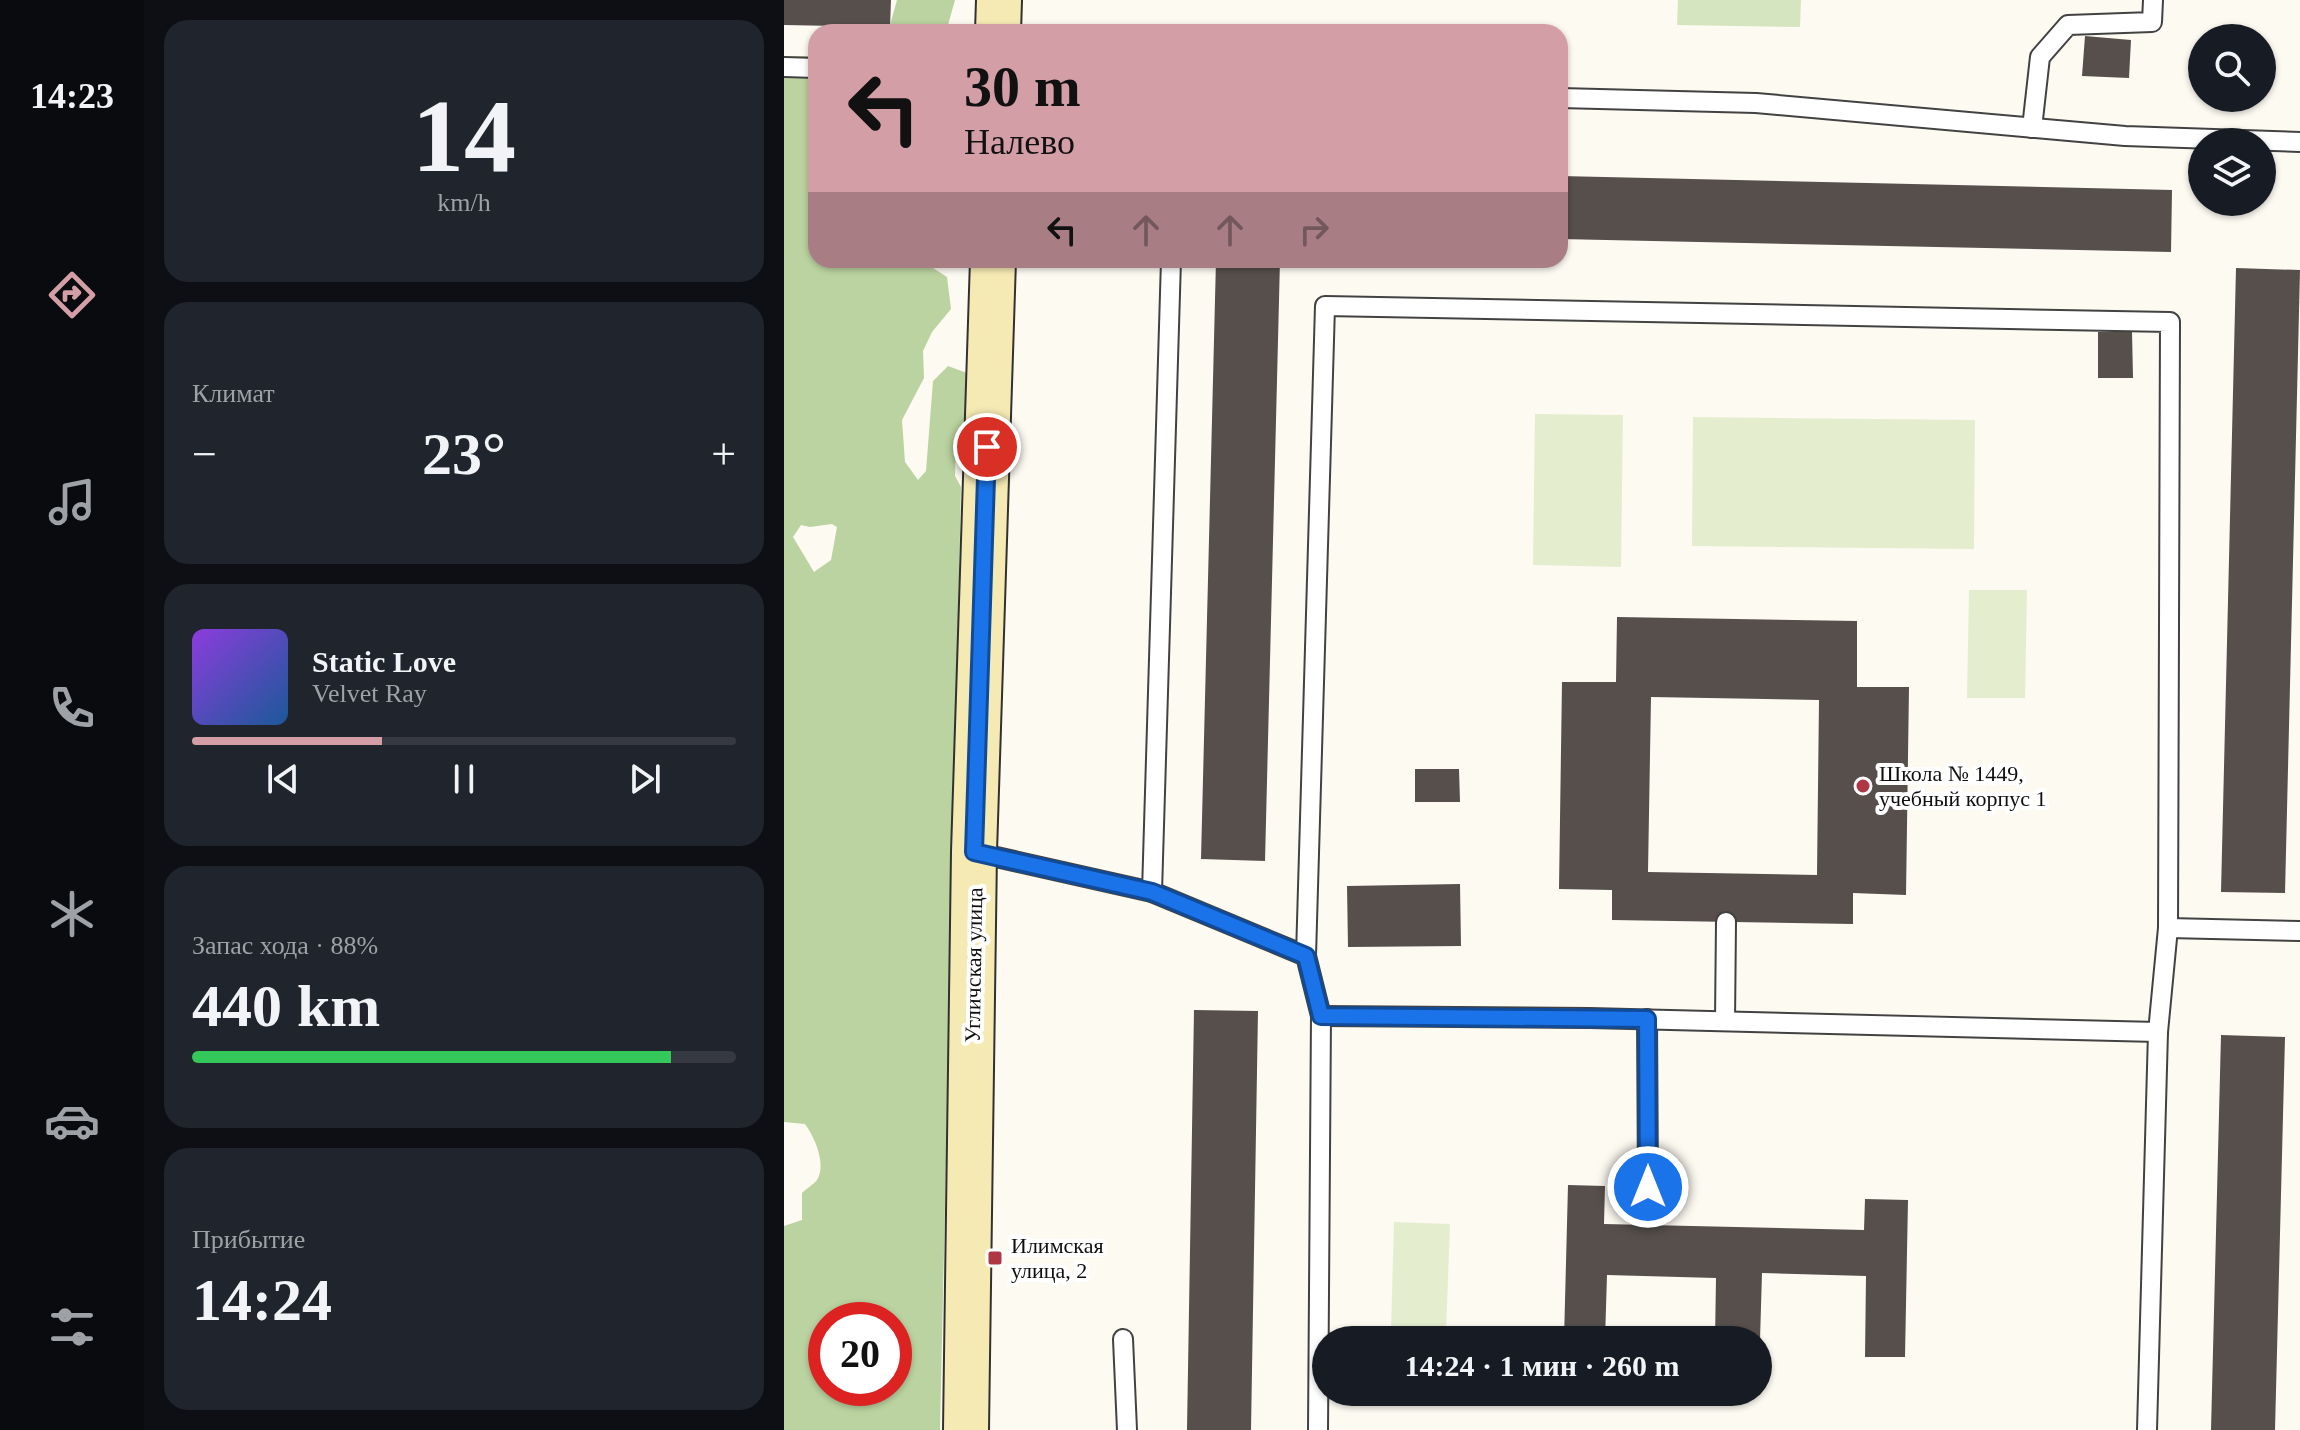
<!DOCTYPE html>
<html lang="ru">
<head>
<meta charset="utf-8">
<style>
  body { margin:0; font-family:"Times New Roman",serif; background:#20242c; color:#f1f3f6; height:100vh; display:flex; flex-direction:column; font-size:30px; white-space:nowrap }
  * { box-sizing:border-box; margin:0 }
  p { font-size:26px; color:#9ea1a6 }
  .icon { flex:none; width:44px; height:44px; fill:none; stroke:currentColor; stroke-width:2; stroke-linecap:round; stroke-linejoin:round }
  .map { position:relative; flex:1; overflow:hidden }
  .side { display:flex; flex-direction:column; gap:20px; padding:20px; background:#0d0f14; width:640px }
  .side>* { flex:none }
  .banner { position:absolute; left:24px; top:24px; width:760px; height:244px; border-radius:24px; box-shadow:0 2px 6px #0004; background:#d39ea6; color:#111; overflow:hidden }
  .tools { position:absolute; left:1404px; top:24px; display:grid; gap:16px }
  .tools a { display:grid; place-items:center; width:88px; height:88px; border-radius:50%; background:#171b24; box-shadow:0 2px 6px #0004; font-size:40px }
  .speed { position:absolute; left:24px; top:1302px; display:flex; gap:16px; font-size:40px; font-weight:700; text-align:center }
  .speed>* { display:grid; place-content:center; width:104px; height:104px; border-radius:50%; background:#171b24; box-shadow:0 2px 6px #0004; line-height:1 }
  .speed .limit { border:12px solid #d22; background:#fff; color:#111 }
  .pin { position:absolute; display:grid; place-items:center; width:68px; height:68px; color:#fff; margin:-34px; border:4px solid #fff; border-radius:50%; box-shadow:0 2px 8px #0007 }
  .me { position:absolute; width:88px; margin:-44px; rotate:0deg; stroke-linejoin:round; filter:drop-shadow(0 0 6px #0008) }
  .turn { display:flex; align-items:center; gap:28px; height:168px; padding:0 24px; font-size:36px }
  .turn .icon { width:104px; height:104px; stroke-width:2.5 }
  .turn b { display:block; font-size:56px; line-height:68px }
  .lanes { display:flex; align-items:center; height:76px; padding:0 24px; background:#0003; justify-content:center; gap:40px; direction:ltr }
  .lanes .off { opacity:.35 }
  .big { font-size:60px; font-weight:600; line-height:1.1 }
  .side .tile { flex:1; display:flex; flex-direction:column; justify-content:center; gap:12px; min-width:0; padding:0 28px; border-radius:24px; background:#20242c }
  .side .dial { align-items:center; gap:0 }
  .dial b { font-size:104px; line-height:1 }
  .song { display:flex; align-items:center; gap:24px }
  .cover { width:96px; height:96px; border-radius:12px; background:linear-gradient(135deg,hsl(270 70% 55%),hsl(210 70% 35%)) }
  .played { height:8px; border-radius:4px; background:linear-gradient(90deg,#d39ea6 35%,#363941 35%) }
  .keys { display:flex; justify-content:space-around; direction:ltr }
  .heat { display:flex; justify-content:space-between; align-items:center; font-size:44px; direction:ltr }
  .charge { height:12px; border-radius:6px; background:linear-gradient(90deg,#34c759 88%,#363941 0) }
  .trip { position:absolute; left:528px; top:1326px; width:460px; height:80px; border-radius:40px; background:#171b24; box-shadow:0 2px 6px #0004; font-weight:600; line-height:80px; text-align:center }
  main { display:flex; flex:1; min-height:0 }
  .menu { display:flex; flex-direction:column; width:144px; justify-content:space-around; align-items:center; background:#090b0e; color:#9ea1a6 }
  .menu .icon { width:56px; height:56px }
  .menu .active { color:#d39ea6 }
  .menu b { font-size:36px; color:#f1f3f6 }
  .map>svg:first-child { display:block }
  .green { fill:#d5e5bf }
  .forest { fill:#bbd3a0; fill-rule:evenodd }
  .pitch { fill:#e5edcf }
  .building { fill:#564f4c; fill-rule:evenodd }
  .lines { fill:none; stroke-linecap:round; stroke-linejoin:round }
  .lane-casing { stroke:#424242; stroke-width:22 }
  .secondary-casing { stroke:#313131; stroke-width:48 }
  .lane { stroke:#fff; stroke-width:18 }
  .secondary { stroke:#f6eab4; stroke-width:44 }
  .route-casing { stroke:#114b97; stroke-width:20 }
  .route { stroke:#1a73e8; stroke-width:14 }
  .poi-dot { fill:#af3645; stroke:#fff; stroke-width:3 }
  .labels { text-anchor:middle; stroke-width:8; stroke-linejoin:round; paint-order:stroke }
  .poi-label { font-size:22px; fill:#0f0f0f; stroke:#fff; text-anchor:start }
  .street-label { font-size:22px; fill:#0f0f0f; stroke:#fff }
</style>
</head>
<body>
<main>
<nav class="menu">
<b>14:23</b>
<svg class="icon active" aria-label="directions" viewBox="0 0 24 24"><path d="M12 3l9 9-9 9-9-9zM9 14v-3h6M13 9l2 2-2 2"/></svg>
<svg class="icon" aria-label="music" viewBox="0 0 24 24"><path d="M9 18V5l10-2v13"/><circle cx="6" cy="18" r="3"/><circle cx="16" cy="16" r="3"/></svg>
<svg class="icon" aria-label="phone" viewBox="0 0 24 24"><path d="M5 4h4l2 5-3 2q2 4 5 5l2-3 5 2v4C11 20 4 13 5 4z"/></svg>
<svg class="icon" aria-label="climate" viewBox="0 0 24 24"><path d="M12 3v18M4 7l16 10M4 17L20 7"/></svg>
<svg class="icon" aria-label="car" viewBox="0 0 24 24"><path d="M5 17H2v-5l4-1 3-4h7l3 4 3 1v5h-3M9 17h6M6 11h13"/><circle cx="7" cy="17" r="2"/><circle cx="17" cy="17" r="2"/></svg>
<svg class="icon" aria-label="filters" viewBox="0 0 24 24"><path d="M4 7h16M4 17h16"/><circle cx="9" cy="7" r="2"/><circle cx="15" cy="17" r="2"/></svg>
</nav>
<section class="side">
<div class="tile dial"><b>14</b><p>km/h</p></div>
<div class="tile"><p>Климат</p>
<div class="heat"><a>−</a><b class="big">23°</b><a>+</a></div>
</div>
<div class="tile">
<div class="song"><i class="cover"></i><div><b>Static Love</b><p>Velvet Ray</p></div></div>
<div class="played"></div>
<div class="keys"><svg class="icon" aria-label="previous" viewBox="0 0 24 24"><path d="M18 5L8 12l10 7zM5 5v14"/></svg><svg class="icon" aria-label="pause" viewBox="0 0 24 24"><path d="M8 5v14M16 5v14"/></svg><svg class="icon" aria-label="next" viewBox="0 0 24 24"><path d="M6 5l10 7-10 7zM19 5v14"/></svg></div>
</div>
<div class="tile"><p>Запас хода · 88%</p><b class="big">440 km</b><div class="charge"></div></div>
<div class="tile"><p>Прибытие</p><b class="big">14:24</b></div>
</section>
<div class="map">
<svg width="1516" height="1430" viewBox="0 0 1516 1430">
  <rect width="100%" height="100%" fill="#fdfaf2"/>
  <polygon class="green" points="894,0 1017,0 1016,27 893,25"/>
  <g class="forest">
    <polygon points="113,0 171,0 162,32 104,32"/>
    <path d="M0,56H32V260H150L149,268L163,277L167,309L148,332L139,351L140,378L118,420L121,462L134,480L142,471L149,381L164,366L183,373V431L172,445L171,476L177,487L156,1430H0V1226L18,1220V1193C22,1189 30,1184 33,1180C43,1164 30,1136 21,1124L0,1122ZM48,524L53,527L47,560L30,572L9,537L17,525L26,527ZM42,1320H110V1388H42Z"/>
  </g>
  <g class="pitch">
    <polygon points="751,414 839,415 837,567 749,565"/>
    <polygon points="909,417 1191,420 1190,549 908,546"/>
    <polygon points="1185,590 1243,590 1241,698 1183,698"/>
    <polygon points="610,1222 666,1224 662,1333 607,1331"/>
  </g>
  <g class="building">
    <polygon points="0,0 107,0 106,27 0,25"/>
    <polygon points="1301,36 1347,40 1345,78 1298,76"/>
    <polygon points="776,176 1388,190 1387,252 776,239"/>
    <polygon points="432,260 496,260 481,861 417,859"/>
    <polygon points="1452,268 1516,270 1501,893 1437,892"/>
    <polygon points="1314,332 1348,332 1349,378 1314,378"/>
    <path d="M833,617L1073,621V687H1125L1122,895L1069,893V924L828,920V890L775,889L778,682H832ZM867,697L1035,700L1033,875L864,872Z"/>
    <polygon points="631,769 675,769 676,802 631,802"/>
    <polygon points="676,884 677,946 564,947 563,886"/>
    <polygon points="410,1010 474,1011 467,1430 403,1430"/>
    <polygon points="1437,1035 1501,1037 1491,1430 1427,1430"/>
    <polygon points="784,1185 821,1186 820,1224 1080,1230 1081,1199 1124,1200 1121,1357 1081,1357 1082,1276 978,1273 976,1340 931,1340 932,1278 823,1275 821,1340 780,1340"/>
  </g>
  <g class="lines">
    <defs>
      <g id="lane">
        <polyline points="0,67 32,68"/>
        <polyline points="776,98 972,103 1341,136 1516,142"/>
        <polyline points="1248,128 1256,57 1284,25 1368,22 1369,0"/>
        <polyline points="190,852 368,892 522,956 537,1016 534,1430"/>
        <polyline points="368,892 387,260"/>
        <polyline points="1384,928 1516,931"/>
        <polyline points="522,956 541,306 1386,322 1384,928 1374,1032 1363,1430"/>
        <polyline points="537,1016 806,1018 1374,1032"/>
        <polyline points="863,1019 864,1187"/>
        <polyline points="941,1021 942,922"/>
        <polyline points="339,1339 343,1430"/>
      </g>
      <g id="secondary">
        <polyline points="214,32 215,0"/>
        <polyline points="182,1430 190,852 209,260"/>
      </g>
    </defs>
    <use href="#lane" class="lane-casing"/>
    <use href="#secondary" class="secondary-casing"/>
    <use href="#lane" class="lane"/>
    <use href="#secondary" class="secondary"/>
  </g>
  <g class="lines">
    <defs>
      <polyline id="route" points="203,447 190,852 368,892 522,956 537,1016 863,1019 864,1187"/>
    </defs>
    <use href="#route" class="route-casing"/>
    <use href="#route" class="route"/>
  </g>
  <g class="poi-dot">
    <circle cx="1079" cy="786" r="8"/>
    <rect x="203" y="1250" width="16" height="16" rx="4"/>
  </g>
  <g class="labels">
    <g class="poi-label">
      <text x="1095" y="781">Школа № 1449,<tspan x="1095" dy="25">учебный корпус 1</tspan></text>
      <text x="227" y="1253">Илимская<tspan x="227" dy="25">улица, 2</tspan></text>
    </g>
    <g class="street-label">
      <text transform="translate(189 965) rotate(-89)" y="8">Угличская улица</text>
    </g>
  </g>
</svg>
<div class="tools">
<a><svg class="icon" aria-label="search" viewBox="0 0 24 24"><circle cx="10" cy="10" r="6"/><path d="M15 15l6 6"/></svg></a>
<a><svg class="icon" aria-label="layers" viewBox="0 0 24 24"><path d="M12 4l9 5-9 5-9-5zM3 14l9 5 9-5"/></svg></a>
</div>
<div class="speed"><div class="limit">20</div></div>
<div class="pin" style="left:203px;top:447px;background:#d93025"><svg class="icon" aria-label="arrive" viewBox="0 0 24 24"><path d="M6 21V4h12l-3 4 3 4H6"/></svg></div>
<svg class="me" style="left:864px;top:1187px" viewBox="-20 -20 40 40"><circle r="17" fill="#1a73e8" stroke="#fff" stroke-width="3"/><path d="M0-11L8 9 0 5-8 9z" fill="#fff"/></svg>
<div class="trip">14:24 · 1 мин · 260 m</div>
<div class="banner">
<div class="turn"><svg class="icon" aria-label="left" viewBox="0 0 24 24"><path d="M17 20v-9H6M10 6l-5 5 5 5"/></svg><div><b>30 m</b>Налево</div></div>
<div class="lanes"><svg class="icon" aria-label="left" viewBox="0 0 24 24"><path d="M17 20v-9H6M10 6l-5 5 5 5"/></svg><svg class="icon off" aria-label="ahead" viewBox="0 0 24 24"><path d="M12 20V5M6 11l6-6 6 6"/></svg><svg class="icon off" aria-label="ahead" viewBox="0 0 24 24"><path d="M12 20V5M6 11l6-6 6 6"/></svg><svg class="icon off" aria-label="right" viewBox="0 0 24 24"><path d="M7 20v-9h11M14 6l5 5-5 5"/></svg></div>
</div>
</div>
</main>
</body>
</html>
